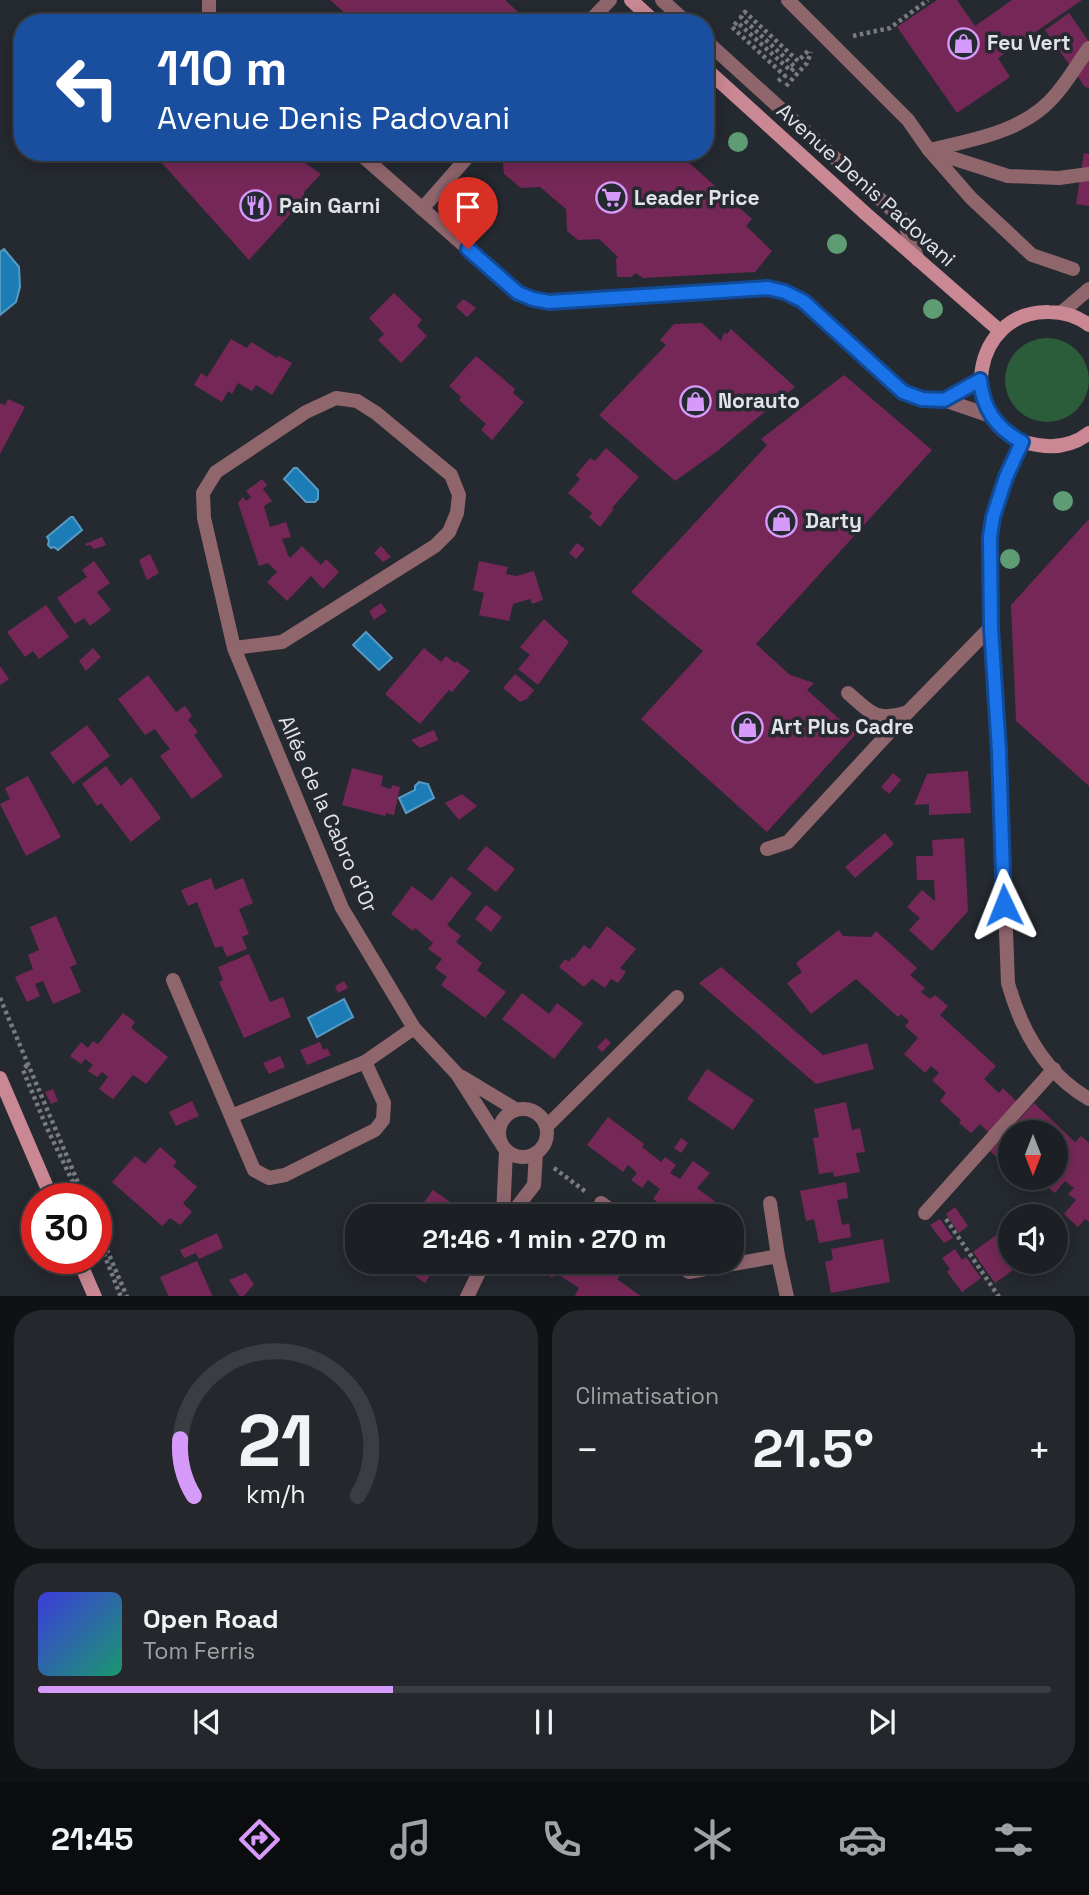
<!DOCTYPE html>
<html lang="fr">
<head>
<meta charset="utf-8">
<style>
  body { margin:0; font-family:"Space Grotesk",sans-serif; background:#25272c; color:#f1f3f6; height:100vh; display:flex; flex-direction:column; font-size:26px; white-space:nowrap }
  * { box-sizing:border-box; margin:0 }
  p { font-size:23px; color:#a0a2a6 }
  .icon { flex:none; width:38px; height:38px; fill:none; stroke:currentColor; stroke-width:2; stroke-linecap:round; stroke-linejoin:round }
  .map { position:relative; height:1296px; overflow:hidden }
  .details { display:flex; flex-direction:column; gap:14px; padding:14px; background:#0f1114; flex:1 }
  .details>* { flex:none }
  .hud { position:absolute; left:14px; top:14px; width:700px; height:147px; border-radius:28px; box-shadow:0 4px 18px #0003,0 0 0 2px #3a3d41; background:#1a4fa0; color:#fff; overflow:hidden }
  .needle { width:46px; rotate:180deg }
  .tools { position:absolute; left:998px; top:1120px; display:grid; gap:14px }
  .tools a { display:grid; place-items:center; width:70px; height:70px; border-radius:50%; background:#1c1f24; box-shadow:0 4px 18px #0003,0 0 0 2px #3a3d41; font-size:35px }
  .speed { position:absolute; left:21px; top:1183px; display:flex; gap:14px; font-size:35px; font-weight:700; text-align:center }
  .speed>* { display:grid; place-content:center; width:91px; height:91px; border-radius:50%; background:#1c1f24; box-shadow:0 4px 18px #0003,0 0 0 2px #3a3d41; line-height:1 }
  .speed .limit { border:10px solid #d22; background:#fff; color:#111 }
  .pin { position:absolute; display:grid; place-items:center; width:60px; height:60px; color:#fff; margin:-72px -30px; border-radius:50% 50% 50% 0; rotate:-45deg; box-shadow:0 0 7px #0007 }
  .pin .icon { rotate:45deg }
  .me { position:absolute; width:77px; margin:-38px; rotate:358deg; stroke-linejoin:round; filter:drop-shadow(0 0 5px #0008) }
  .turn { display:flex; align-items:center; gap:24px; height:147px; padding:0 28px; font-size:32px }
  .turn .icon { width:91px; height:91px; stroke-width:2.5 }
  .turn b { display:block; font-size:49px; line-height:60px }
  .big { font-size:52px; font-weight:600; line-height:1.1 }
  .details .widget { flex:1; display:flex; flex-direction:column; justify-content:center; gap:10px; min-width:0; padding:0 24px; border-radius:28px; background:#25272c }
  .details .dial { align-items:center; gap:0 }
  .dial svg { height:182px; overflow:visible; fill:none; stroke:#3a3d41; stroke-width:7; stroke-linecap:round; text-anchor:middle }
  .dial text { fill:#f1f3f6; stroke:none }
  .song { display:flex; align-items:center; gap:21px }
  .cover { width:84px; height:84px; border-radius:10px; background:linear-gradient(135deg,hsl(240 70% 55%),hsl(160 70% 35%)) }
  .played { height:7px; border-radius:4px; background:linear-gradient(90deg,#d69bfa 35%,#3a3d41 35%) }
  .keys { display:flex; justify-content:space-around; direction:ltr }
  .heat { display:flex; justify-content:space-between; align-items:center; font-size:38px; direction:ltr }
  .details .tiles { flex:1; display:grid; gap:14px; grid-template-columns:1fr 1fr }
  .widget:last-child { grid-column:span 2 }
  .trip { position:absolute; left:345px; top:1204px; width:399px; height:70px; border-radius:28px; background:#1c1f24; box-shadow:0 4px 18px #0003,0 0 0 2px #3a3d41; font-weight:600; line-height:70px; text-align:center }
  .tabs { display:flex; height:112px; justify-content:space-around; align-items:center; background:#0b0c0e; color:#a0a2a6 }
  .tabs .icon { width:49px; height:49px }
  .tabs .active { color:#d69bfa }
  .tabs b { font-size:32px; color:#f1f3f6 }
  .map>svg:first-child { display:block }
  .green { fill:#2b5d3a }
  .water { fill:#1c7cb5; stroke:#579bc4; stroke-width:2 }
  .building { fill:#752857 }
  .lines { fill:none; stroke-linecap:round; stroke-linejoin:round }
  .path { stroke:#787b81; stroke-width:4.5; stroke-dasharray:3.5 3.5; stroke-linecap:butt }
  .lane { stroke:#90666d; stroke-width:14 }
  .street { stroke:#90666d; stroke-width:14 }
  .secondary { stroke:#ca8894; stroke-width:14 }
  .tree { fill:#5e9d74 }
  .route-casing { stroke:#114b97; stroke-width:18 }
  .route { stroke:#1a73e8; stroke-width:12 }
  .labels { text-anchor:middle; stroke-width:7; stroke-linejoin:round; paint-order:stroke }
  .poi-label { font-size:21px; font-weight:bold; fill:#e1e3e8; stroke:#252930; text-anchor:start }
  .street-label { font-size:21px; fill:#e1e3e8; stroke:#252930 }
</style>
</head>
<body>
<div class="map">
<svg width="1089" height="1297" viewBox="0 0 1089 1297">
  <rect width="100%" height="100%" fill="#252930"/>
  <circle class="green" cx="1047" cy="380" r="42"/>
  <g class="water">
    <polygon points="4,249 19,267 20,287 16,302 0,315 0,252"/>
    <polygon points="294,468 297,468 318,490 318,499 315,502 306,502 284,479"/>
    <polygon points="71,517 73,517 82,530 58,550 54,547 51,548 48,545 49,540 47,537"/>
    <polygon points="366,632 392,658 379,670 353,645"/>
    <polygon points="419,782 428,784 434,798 406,813 399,798 415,790 415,786"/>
    <polygon points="344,999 353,1017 317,1037 308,1018"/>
  </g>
  <g class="building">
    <polygon points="330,0 505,0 530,23 356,23"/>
    <polygon points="937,0 957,0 975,26 1012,0 1082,0 998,58 1010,77 957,113 897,27"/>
    <polygon points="1069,13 1089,42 1089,88 1085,87 1045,30"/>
    <polygon points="152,152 300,152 302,161 321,174 304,192 305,198 249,260"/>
    <polygon points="502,152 677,152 752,219 746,226 772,251 755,272 643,278 636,273 631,277 617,277 616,259 618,257 599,239 578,240 567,231 566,209 540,187 521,188 504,174"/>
    <polygon points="1084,153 1089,154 1089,206 1076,204"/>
    <polygon points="394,293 422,320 417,326 427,336 401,363 378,340 384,334 369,318"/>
    <polygon points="462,300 465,300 476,308 467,317 456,307"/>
    <polygon points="702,323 721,341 724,333 727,334 731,329 795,387 716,452 675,481 599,415 666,345 660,340 674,324"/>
    <polygon points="231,339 247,348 251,342 277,358 279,356 292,363 272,395 256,385 252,391 238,383 232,394 228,391 222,402 194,385 201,373 207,377"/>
    <polygon points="476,356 515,389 513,393 524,402 492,440 481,430 486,424 459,400 461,397 449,386"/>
    <polygon points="844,375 932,450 756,644 790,675 814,683 807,690 856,734 767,832 641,719 703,651 631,592 767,445 761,439"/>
    <polygon points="8,399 25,407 0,454 0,403 5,405"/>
    <polygon points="606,448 639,477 612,508 614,509 600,527 589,517 592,513 568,493 580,479 576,475 590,458 595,461"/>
    <polygon points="262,479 267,485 263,489 272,501 264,506 270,527 286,522 291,537 282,539 288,555 290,558 302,546 321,565 326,559 339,572 323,589 311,576 287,601 267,582 277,572 268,563 259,566 238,503 243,497 246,501 251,497 246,491"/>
    <polygon points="1089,519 1089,786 1016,721 1011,605"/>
    <polygon points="102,537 106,545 94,549 90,545 86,546 85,544"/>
    <polygon points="577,543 585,549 576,559 569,553"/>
    <polygon points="381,546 391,557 383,562 374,553"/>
    <polygon points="150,554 159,573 147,580 139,560"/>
    <polygon points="94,561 110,583 97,592 111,610 90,626 84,618 75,624 57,598 87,577 82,570"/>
    <polygon points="479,561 508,567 506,574 516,576 534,571 543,600 532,604 530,599 513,604 509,621 479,615 484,593 473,590"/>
    <polygon points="381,603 387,611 374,620 369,611"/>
    <polygon points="46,605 69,637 39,659 33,651 25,657 7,632"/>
    <polygon points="544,619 569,642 538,685 518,669 530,655 520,647"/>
    <polygon points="93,648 101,657 86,671 79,661"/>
    <polygon points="424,648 441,662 446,656 455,663 456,661 470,671 452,692 449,690 420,724 385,694"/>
    <polygon points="0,666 9,679 0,685"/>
    <polygon points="515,674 534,690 527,699 520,702 503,688"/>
    <polygon points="148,675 176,712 185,706 192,716 188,720 198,732 194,735 223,776 192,799 160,756 170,749 162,739 155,729 145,735 118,699"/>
    <polygon points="87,725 110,756 73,784 50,753"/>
    <polygon points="434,730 438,740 420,748 411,740"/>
    <polygon points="106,766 121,786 131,777 161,818 131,842 101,803 97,806 82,784"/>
    <polygon points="352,768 383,776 381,786 391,789 392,785 400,787 394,815 386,813 385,816 342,805"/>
    <polygon points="968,771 971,813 929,815 929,804 914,805 927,774"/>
    <polygon points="893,773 901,780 889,794 881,787"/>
    <polygon points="28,776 61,837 26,856 0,804 10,799 5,788"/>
    <polygon points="462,794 477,806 459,820 445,803"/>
    <polygon points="885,833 894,844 855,878 845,867"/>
    <polygon points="964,838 968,911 932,951 909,930 920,918 907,907 922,890 935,901 934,880 917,880 916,856 933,856 932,840"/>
    <polygon points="486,846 515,869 496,892 467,869"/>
    <polygon points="451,876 472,893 447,925 461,936 456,942 482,963 477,970 506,992 485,1018 441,985 447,977 435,968 442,959 428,949 433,943 415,928 413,931 391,914 412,886 432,901"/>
    <polygon points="211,878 215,890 243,878 253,903 239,909 249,934 242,937 247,949 227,957 222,946 215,948 197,902 188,906 181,890"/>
    <polygon points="486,905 502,917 491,932 475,919"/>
    <polygon points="56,916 77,964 70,967 81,992 53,1004 43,981 35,984 40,996 27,1002 15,977 33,969 28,955 39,950 30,927"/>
    <polygon points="607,926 636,949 620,968 626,972 618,983 611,979 605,988 592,979 584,987 559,967 565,959 569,962 572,957 574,958 584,945 590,949"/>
    <polygon points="839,930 843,936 871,937 876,931 917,968 910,975 925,988 921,992 930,999 935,995 948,1006 940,1015 996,1066 984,1079 999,1093 1003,1088 1017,1102 989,1133 980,1124 971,1133 959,1123 961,1120 940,1101 946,1093 932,1080 939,1073 931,1066 925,1073 904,1054 918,1038 905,1026 909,1021 901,1014 898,1017 856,979 811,1014 787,983 802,972 796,963"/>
    <polygon points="249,954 270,1002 283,997 291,1017 244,1038 219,982 223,980 218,967"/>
    <polygon points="721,967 823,1055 867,1043 874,1069 816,1084 699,983"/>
    <polygon points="344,981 348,988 338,993 335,986"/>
    <polygon points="522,993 549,1014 557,1003 583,1023 554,1059 502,1019"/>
    <polygon points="123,1013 135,1022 131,1028 168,1057 146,1084 133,1075 113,1099 99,1089 108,1077 102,1072 97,1077 88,1071 93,1065 85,1059 81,1064 70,1056 81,1042 88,1048 93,1041 98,1044"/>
    <polygon points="606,1038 611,1043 602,1052 597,1047"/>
    <polygon points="320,1042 323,1050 327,1048 331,1055 307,1065 300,1050"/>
    <polygon points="280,1056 285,1067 269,1074 263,1063"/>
    <polygon points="707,1069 754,1100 733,1130 687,1099"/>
    <polygon points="53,1089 58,1101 51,1104 45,1092"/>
    <polygon points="192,1101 199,1116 176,1126 169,1112"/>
    <polygon points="846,1102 852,1130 860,1128 865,1152 856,1153 860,1172 834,1177 833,1172 819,1174 813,1138 819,1137 814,1109"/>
    <polygon points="1034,1103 1075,1142 1081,1136 1089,1143 1089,1222 1085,1219 1078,1227 1064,1214 1076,1200 1068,1194 1074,1188 1065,1181 1055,1193 1040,1181 1033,1188 1020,1178 1055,1178 1055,1132 1010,1132 1010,1169 990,1151"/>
    <polygon points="608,1117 644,1144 642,1147 661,1162 665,1157 676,1165 670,1173 680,1179 693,1161 710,1173 697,1188 717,1203 707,1216 676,1216 680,1211 674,1206 670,1211 653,1199 660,1189 648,1180 642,1188 631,1180 637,1173 628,1165 623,1172 587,1145"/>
    <polygon points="681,1138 688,1143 681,1153 674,1148"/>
    <polygon points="160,1147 177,1162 173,1166 197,1187 183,1203 192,1212 180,1225 170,1218 162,1226 112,1182 135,1156 145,1164"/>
    <polygon points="846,1182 848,1198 837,1200 842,1225 849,1223 851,1237 819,1243 814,1219 806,1221 800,1191"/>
    <polygon points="433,1190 463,1211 460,1216 414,1216"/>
    <polygon points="955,1207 968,1226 959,1233 946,1214"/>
    <polygon points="940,1219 953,1238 944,1243 930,1225"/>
    <polygon points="217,1233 223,1248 199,1259 196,1253 184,1258 180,1250"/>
    <polygon points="996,1235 1010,1254 1010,1262 1024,1262 995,1283 973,1252"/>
    <polygon points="883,1239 890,1282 831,1293 825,1262 833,1260 831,1249"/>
    <polygon points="955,1249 962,1260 966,1257 981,1278 962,1292 947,1272 950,1269 942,1258"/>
    <polygon points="197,1261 213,1297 169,1297 160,1277"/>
    <polygon points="395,1262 437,1262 438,1263 425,1283"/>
    <polygon points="531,1262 606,1262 622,1273 617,1279 642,1297 576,1297 575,1295 579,1288 556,1273 552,1278"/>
    <polygon points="246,1273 254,1284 243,1297 240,1297 229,1280"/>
  </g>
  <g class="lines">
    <g class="path">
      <polyline points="853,36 890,28 928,0"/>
      <polyline points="778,81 785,76 732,27 737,22 791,71 795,67 741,17 745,12 798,61 809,50"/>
      <polyline points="786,86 807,63 811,52"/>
      <polyline points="0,998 85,1199"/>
      <polyline points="27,1065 23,1070 46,1126 81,1199"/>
      <polyline points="554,1168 586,1192"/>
      <polyline points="946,1219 999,1297"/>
      <polyline points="96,1224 127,1297"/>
      <polyline points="96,1234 121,1297"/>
    </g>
    <g class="lane">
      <polyline points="662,0 687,23"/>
      <polyline points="788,0 908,120 929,150 971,198 1032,255 1073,269"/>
      <polyline points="588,23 610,0"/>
      <polyline points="705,40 903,220 918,260"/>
      <path d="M929,150C974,140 1027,131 1057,93C1069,79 1078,63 1089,48"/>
      <polyline points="930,151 1008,176 1059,178 1089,174"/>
      <polyline points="422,209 472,152"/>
      <path d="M848,693C872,714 876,722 908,712L991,627"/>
      <polyline points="767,849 788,842 908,712"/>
    </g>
    <g class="street">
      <polyline points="209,0 209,13 214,23"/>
      <polyline points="358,152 518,293 533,299 549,302 768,288 785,292 803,301 903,392 922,399 944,400 991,416"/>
      <polyline points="1062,312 1089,289"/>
      <polyline points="944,400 980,380"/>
      <path d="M1022,442L1006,477L993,517L990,537L991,627L999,751L1008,983C1021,1030 1046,1074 1089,1099"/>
      <polyline points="234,648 282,642 435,546 449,532 457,513 459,495 451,475 376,413 357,401 336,398 306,412 216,472 203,493 204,518 234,648 342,908 414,1028 457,1074 499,1140"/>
      <polyline points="173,980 254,1170 269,1178 285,1175 375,1130 383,1120 384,1103 365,1062 231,1116"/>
      <polyline points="365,1062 414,1028"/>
      <polyline points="462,1077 515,1109"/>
      <circle cx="523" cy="1133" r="24"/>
      <polyline points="547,1126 677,997"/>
      <polyline points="601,1203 619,1216"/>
      <polyline points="770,1203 778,1256"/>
      <polyline points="925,1213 1054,1069"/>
      <polyline points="503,1216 506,1151"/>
      <polyline points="510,1216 534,1185 536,1153"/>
      <polyline points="676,1262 689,1272 778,1256 787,1297"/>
      <polyline points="467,1297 484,1262"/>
    </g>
    <g class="secondary">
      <polyline points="631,0 656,23"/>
      <polyline points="705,68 866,214 1000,331"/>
      <path d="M1089,325C1077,316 1064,312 1049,312C972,310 954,424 1028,443C1050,449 1071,447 1089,433"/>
      <polyline points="0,1078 52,1199"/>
      <polyline points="78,1258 95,1297"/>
    </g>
  </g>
  <g class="tree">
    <circle cx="738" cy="142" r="10"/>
    <circle cx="837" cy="244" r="10"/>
    <circle cx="933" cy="309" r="10"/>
    <circle cx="1063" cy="501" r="10"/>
    <circle cx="1010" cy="559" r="10"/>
  </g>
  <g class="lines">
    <defs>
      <path id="route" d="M468,249L518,293L533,299L549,302L768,288L785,292L803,301L903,392L922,399L944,400L980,380C983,409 996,428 1022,442L1006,477L993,517L990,537L991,627L999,751L1004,905"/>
    </defs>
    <use href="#route" class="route-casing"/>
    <use href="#route" class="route"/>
  </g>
  <defs>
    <symbol id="shop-ring" viewBox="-11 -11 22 22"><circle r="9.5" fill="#252930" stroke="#d69bfa" stroke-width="1.5"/><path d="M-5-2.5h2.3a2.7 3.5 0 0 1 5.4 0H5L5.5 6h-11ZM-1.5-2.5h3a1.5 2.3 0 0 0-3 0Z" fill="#d69bfa"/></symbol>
    <symbol id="supermarket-ring" viewBox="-11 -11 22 22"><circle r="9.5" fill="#252930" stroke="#d69bfa" stroke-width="1.5"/><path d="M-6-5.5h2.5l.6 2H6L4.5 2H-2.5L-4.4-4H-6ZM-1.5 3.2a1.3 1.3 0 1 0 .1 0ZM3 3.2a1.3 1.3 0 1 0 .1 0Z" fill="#d69bfa"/></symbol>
    <symbol id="restaurant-ring" viewBox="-11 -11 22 22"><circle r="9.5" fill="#252930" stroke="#d69bfa" stroke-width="1.5"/><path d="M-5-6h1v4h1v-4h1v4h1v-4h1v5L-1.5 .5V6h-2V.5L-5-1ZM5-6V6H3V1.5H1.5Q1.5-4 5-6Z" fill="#d69bfa"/></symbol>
  </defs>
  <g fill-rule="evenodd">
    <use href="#shop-ring" x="946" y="26" width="35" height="35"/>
    <use href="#supermarket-ring" x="594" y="180" width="35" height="35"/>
    <use href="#restaurant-ring" x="238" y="188" width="35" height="35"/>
    <use href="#shop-ring" x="678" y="384" width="35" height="35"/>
    <use href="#shop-ring" x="764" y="504" width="35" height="35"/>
    <use href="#shop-ring" x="730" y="710" width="35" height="35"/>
  </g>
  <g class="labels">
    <g class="poi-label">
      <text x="987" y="50">Feu Vert</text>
      <text x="634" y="205">Leader Price</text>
      <text x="279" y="213">Pain Garni</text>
      <text x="718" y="408">Norauto</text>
      <text x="805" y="528">Darty</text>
      <text x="771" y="734">Art Plus Cadre</text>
    </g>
    <g class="street-label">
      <text transform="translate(866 185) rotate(42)" y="7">Avenue Denis Padovani</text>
      <text transform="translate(328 814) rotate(66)" y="7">Allée de la Cabro d'Or</text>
    </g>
  </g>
</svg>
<div class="tools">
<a><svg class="needle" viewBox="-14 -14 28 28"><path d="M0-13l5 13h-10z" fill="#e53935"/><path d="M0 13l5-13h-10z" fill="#a0a2a6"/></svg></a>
<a><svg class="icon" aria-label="sound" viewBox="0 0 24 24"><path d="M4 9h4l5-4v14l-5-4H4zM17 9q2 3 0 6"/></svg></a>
</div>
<div class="speed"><div class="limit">30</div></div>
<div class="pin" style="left:468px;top:249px;background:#d93025"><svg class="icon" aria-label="arrive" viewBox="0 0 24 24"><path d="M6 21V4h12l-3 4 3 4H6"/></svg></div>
<svg class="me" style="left:1004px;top:905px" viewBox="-20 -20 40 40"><path d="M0-17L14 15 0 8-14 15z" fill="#1a73e8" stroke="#fff" stroke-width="4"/></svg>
<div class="trip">21:46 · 1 min · 270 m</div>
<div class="hud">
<div class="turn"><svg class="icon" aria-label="left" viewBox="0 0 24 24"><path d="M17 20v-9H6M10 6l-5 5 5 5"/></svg><div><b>110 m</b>Avenue Denis Padovani</div></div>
</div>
</div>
<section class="details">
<div class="tiles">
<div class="widget dial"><svg viewBox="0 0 100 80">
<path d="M14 69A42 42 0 1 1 86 69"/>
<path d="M14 69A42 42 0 0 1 8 44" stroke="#d69bfa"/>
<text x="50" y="56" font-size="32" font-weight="700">21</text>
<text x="50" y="72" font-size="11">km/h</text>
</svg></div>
<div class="widget"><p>Climatisation</p>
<div class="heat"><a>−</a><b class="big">21.5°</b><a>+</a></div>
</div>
<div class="widget">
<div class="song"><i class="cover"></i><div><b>Open Road</b><p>Tom Ferris</p></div></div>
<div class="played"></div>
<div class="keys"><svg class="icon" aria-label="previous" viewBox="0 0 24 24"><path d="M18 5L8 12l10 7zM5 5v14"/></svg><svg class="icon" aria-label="pause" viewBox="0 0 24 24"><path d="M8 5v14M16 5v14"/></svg><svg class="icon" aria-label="next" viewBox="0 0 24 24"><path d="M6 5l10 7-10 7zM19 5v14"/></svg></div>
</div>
</div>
</section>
<nav class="tabs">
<b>21:45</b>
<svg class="icon active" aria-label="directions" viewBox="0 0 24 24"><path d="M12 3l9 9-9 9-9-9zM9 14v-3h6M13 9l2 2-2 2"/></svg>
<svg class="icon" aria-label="music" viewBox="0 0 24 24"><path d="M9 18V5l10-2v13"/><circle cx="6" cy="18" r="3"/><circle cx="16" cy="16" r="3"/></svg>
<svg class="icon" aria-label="phone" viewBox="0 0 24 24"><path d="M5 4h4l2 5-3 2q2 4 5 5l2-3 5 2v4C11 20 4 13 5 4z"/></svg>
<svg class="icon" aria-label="climate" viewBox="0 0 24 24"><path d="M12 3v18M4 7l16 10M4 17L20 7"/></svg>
<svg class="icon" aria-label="car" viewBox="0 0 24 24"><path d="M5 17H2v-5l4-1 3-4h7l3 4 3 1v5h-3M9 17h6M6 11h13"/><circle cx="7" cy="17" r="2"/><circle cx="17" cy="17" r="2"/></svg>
<svg class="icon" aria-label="filters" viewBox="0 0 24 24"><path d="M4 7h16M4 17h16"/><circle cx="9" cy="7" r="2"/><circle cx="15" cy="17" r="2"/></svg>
</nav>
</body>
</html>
